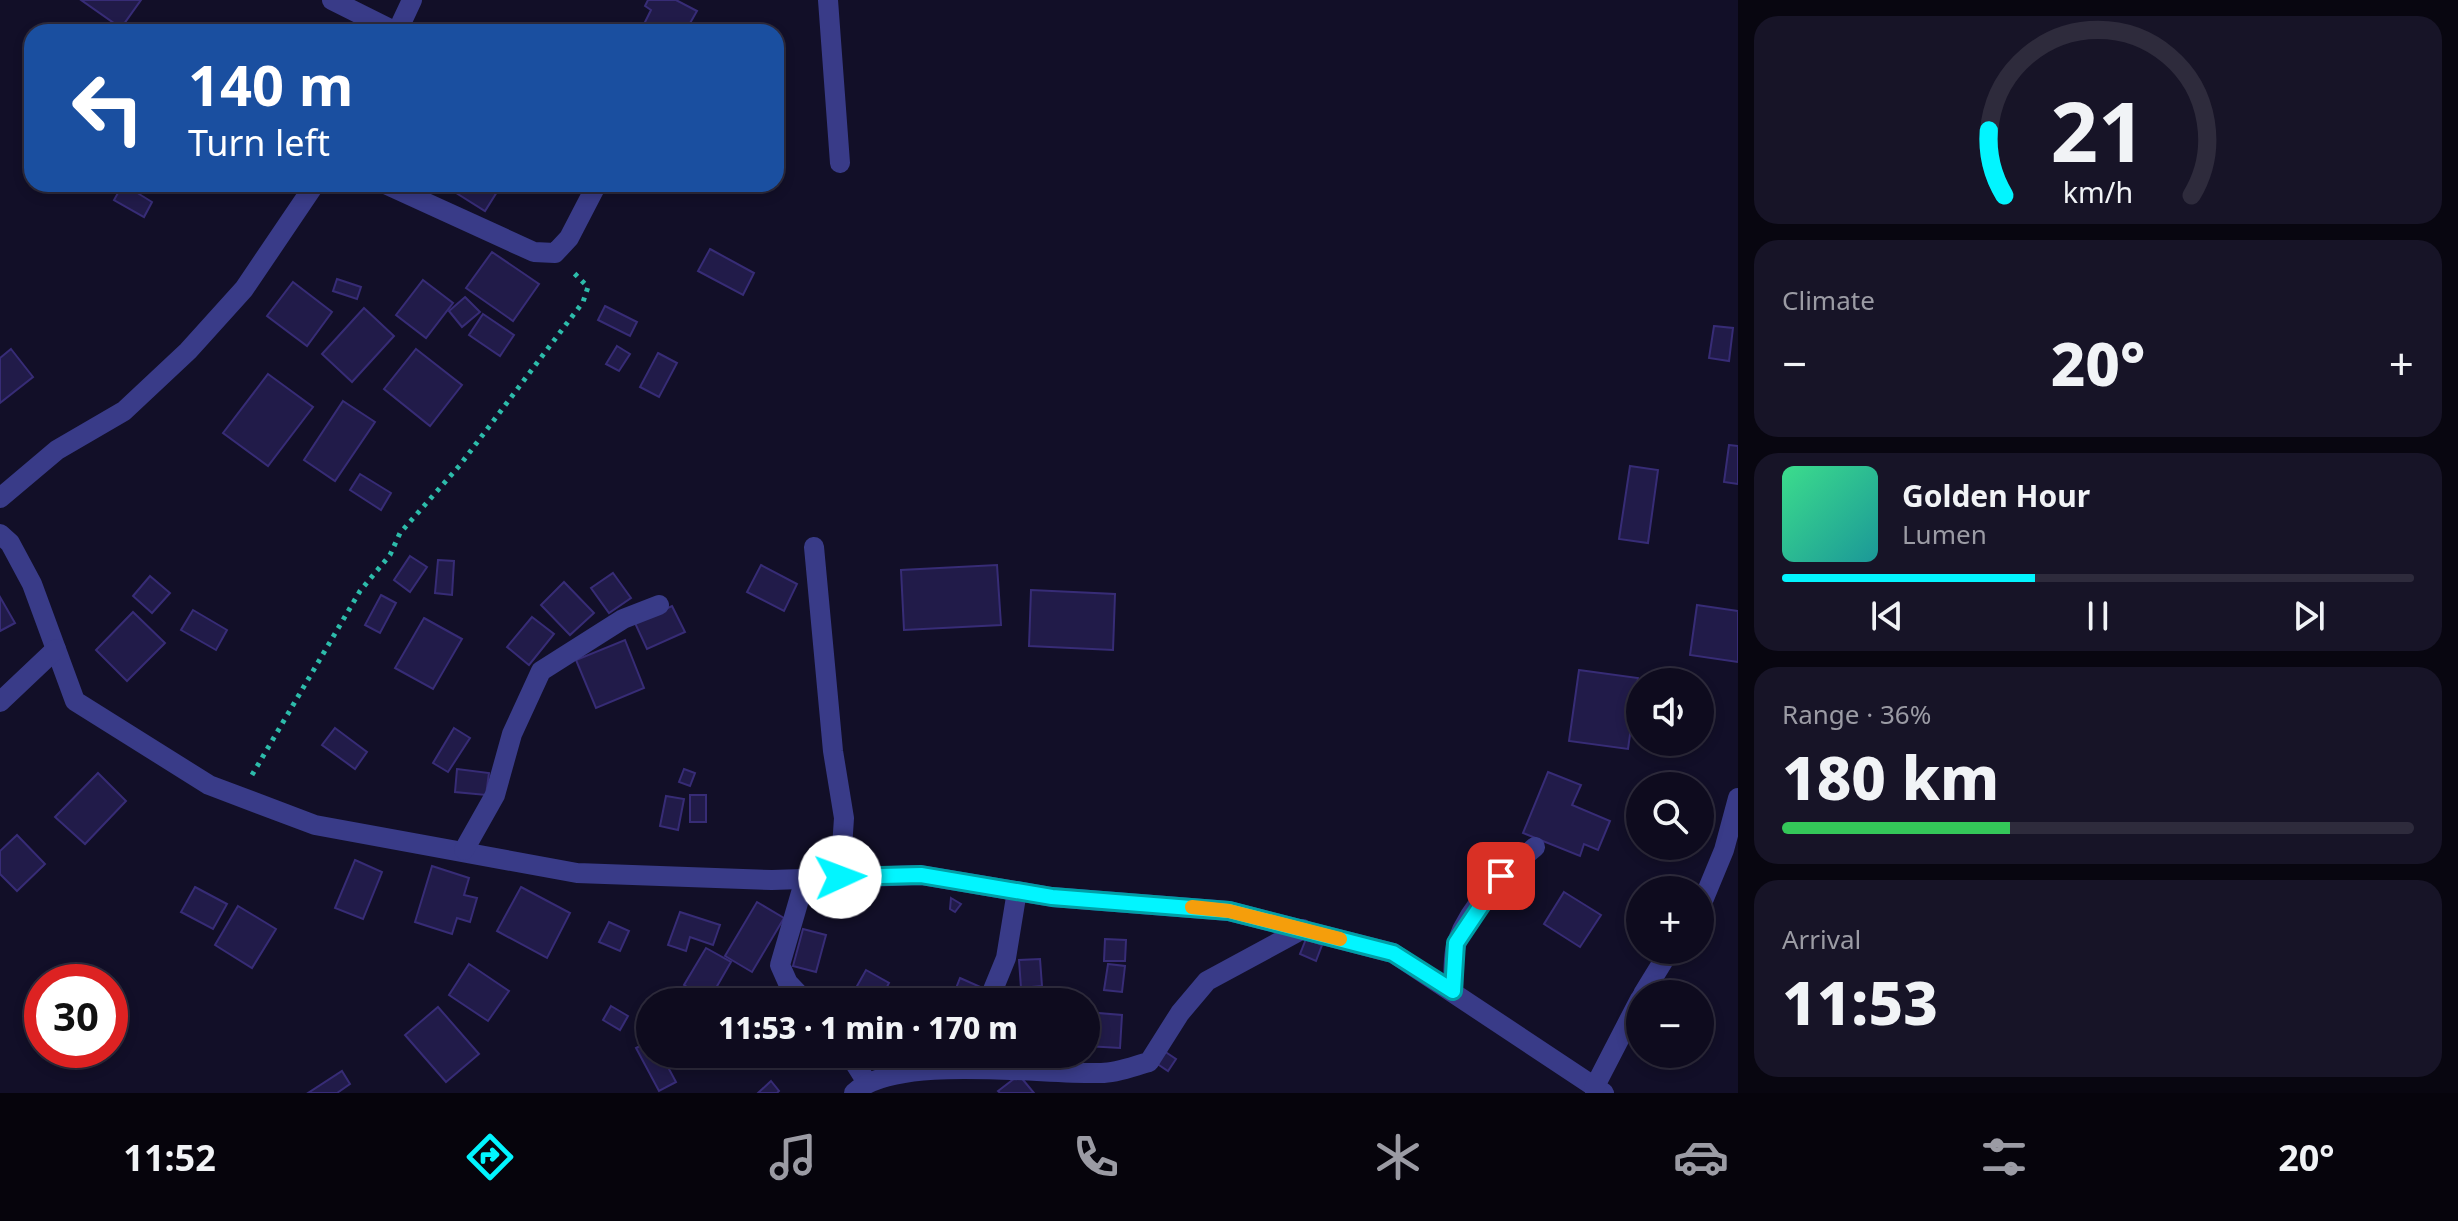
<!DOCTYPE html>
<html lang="en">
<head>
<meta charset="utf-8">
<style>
  body { margin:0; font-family:"Noto Sans",sans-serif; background:#171427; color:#f1f3f6; height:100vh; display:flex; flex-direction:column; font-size:30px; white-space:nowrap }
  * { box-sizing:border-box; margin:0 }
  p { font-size:26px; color:#9b9ba4 }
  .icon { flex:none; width:44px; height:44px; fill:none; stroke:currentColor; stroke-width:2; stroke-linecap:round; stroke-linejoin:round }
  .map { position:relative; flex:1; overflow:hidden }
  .sheet { display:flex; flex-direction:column; gap:16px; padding:16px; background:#080610; width:720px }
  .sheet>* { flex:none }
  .top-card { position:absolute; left:24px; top:24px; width:760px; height:168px; border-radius:24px; box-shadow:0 4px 12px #0003,0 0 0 2px #2e2b3c; background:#1a4fa0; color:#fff; overflow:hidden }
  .tools { position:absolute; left:1626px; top:668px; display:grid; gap:16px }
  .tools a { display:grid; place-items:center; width:88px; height:88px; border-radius:50%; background:#0e0b1e; box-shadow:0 4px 12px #0003,0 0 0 2px #2e2b3c; font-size:40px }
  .speed { position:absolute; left:24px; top:964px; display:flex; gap:16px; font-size:40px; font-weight:700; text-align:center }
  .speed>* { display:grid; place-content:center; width:104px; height:104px; border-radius:50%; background:#0e0b1e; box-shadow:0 4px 12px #0003,0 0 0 2px #2e2b3c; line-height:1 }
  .speed .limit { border:12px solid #d22; background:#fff; color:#111 }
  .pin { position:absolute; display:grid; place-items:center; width:68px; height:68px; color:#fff; margin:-34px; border-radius:16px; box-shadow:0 4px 12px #0006 }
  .me { position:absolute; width:88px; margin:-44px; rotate:88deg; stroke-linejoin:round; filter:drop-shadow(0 0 6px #0008) }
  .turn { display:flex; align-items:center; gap:28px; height:168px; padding:0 32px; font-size:36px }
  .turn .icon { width:104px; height:104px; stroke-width:2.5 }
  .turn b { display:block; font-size:56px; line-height:68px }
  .big { font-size:60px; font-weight:800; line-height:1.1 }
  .sheet .card { flex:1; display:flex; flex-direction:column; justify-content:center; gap:12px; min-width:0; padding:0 28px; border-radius:24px; background:#171427 }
  .sheet .dial { align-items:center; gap:0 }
  .dial svg { height:208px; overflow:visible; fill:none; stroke:#2e2b3c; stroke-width:7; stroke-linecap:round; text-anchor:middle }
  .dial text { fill:#f1f3f6; stroke:none }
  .song { display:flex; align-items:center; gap:24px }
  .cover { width:96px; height:96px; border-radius:12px; background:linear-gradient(135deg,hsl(150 70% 55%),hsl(180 70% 35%)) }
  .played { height:8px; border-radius:4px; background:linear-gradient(90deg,#02f5ff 40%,#2e2b3c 40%) }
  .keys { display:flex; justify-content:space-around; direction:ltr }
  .heat { display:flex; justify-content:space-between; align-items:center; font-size:44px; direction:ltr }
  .charge { height:12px; border-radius:6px; background:linear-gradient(90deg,#34c759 36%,#2e2b3c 0) }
  .trip { position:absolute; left:636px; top:988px; width:464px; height:80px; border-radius:40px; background:#0e0b1e; box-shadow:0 4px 12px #0003,0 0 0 2px #2e2b3c; font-weight:800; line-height:80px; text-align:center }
  .menu { display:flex; height:128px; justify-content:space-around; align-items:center; background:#06040c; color:#9b9ba4 }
  .menu .icon { width:56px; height:56px }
  .menu .selected { color:#02f5ff }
  .menu b { font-size:36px; color:#f1f3f6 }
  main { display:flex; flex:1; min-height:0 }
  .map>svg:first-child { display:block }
  .building { fill:#211b49; stroke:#372c76; stroke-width:2 }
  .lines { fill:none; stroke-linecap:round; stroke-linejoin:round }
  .path { stroke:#2dbcab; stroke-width:5; stroke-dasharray:4 6; stroke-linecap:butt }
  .street { stroke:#393b88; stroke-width:20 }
  .route-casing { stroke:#019fa6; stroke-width:20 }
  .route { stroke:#02f5ff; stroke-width:14 }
  .slow { stroke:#f59e0b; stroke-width:14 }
</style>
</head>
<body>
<main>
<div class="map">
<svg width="1738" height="1093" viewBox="0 0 1738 1093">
  <rect width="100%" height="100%" fill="#120f28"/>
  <g class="building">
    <polygon points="81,0 141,0 121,28"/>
    <polygon points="648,0 676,0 697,11 685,32 653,32 643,26 651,10 645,6"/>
    <polygon points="123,184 152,202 144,217 114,200"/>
    <polygon points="458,184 502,184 485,211 453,191"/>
    <polygon points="710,249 754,273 743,295 698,271"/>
    <polygon points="492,252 539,284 513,321 466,288"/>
    <polygon points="337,279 361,287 357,299 333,291"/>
    <polygon points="423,280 453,303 426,338 396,315"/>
    <polygon points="293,282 332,312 307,346 267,316"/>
    <polygon points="465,297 480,312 462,327 449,311"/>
    <polygon points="605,306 637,322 630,336 598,320"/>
    <polygon points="364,308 394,336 352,382 322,354"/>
    <polygon points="483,314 514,335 500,356 469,335"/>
    <polygon points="1714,326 1733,328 1729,361 1709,358"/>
    <polygon points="617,346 630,354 619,371 606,364"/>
    <polygon points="11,349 33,377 0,403 0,358"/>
    <polygon points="416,349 462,385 430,426 384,389"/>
    <polygon points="658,353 677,363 659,397 640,387"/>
    <polygon points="268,374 313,407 268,466 223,433"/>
    <polygon points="343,401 375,422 335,481 304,460"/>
    <polygon points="1729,445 1738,446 1738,484 1724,482"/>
    <polygon points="1630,466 1658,470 1648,543 1619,539"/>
    <polygon points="360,474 391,493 381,510 350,490"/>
    <polygon points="410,556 427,567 410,592 394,580"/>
    <polygon points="438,560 454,561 452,595 435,593"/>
    <polygon points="761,565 797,584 784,611 747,592"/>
    <polygon points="997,565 1001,625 904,630 901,570"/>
    <polygon points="613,573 631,598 609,613 591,588"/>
    <polygon points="150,576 170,593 152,613 133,596"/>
    <polygon points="564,582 594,613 570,635 541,605"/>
    <polygon points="1031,590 1115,594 1113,650 1029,646"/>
    <polygon points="381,595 396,603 380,633 365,625"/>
    <polygon points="0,597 15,623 0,631"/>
    <polygon points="1697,605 1738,611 1738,662 1690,655"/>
    <polygon points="672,606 685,632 647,649 635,623"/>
    <polygon points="193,610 227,630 216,650 181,630"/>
    <polygon points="133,612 165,643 127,681 96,650"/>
    <polygon points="532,617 554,634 529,665 507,647"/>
    <polygon points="424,618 462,639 433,689 395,668"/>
    <polygon points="625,640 644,688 596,708 576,660"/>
    <polygon points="1579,670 1638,678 1628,749 1569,741"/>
    <polygon points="335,728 367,752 355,769 322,745"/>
    <polygon points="454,728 470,738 448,772 433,763"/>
    <polygon points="457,769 489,773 486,795 455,792"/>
    <polygon points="684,769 695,773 690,786 679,782"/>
    <polygon points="1548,772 1581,785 1572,805 1610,821 1598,850 1584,844 1580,856 1523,833"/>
    <polygon points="98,773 126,801 85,844 55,817"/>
    <rect x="690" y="795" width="16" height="27"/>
    <polygon points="666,796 684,799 678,830 660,826"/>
    <polygon points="17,835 45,864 17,891 0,874 0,851"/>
    <polygon points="355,860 382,872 363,919 335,908"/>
    <polygon points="432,866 469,878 464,895 477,898 470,922 457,918 452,934 415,922"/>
    <polygon points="195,887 227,904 213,929 181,912"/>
    <polygon points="521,887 570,913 547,958 497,931"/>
    <polygon points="1564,892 1601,915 1580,947 1544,924"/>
    <polygon points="951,898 961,904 955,912 950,909"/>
    <polygon points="757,902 784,918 752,972 725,956"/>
    <polygon points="238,906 276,929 252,968 215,945"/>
    <polygon points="680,912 720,925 713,945 690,937 686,951 668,945"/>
    <polygon points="609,922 629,931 620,951 599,942"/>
    <polygon points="803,929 826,935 816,972 793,966"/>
    <polygon points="1105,939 1126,940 1125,961 1104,961"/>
    <polygon points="1306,939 1322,945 1316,961 1300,954"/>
    <polygon points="706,948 731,962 709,1000 684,985"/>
    <polygon points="1040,959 1042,986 1021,988 1019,960"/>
    <polygon points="469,964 509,991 488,1021 449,995"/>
    <polygon points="1108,964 1125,966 1122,992 1104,990"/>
    <polygon points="866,970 889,983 879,1002 848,1002"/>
    <polygon points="960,978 985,989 980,1002 967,1002 953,996"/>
    <polygon points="672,993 684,1002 665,1002"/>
    <polygon points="611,1006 628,1016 620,1030 603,1020"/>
    <polygon points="438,1007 479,1054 446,1082 405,1035"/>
    <polygon points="1086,1012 1122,1015 1120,1048 1086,1046"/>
    <polygon points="650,1041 650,1054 661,1054 676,1082 659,1091 636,1048"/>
    <polygon points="1161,1049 1176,1059 1168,1071 1153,1061"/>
    <polygon points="869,1054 907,1054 884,1073"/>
    <polygon points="342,1071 350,1084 337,1093 308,1093"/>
    <polygon points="1019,1075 1034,1093 1000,1093 998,1091"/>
    <polygon points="771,1081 779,1091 777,1093 758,1093"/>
  </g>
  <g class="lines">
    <polyline class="path" points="252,775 360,591 390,555 400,533 460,465 583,302 588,287 572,271"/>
    <g class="street">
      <polyline points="332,0 396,32"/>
      <polyline points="828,0 840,163"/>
      <polyline points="397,32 412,0"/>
      <polyline points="385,184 534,252 555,253 569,238 597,184"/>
      <polyline points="0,498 57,450 124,411 188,351 244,289 315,184"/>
      <polyline points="0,534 10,543 32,584 75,701 209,785 315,825 577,873 772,880 921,875 1052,897 1229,911 1393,953 1604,1093"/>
      <polyline points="814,547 833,751 844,818 840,877"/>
      <polyline points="0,702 56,649"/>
      <polyline points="464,850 495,795 512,734 541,671 623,619 659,605"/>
      <polyline points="805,879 780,965 788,983 806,1002"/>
      <polyline points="1700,908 1724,850 1738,798"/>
      <path d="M1453,991C1454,976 1452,956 1457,942C1471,903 1505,872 1535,847"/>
      <polyline points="1643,994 1670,950"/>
      <polyline points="988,1002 1006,958 1017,891"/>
      <polyline points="849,1054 866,1081"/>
      <polyline points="1594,1088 1640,999"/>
      <path d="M854,1093C895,1053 1042,1075 1101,1073C1117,1073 1134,1066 1149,1062L1180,1013L1207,981L1303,929"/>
    </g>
  </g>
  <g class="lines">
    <defs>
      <polyline id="route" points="840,877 921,875 1052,897 1229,911 1393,953 1453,991 1456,943 1501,876"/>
    </defs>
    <use href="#route" class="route-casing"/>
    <use href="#route" class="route"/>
    <polyline class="slow" points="1192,907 1229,911 1340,939"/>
  </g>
</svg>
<div class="tools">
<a><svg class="icon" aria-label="sound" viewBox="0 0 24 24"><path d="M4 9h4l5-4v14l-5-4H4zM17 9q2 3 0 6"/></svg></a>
<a><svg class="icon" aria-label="search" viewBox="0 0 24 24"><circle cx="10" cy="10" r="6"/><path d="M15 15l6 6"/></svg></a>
<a>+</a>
<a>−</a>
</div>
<div class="speed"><div class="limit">30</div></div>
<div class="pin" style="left:1501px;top:876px;background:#d93025"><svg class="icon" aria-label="arrive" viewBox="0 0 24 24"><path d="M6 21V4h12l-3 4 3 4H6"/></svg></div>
<svg class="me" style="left:840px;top:877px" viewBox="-20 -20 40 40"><circle r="19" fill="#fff"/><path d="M0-13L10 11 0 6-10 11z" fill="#02f5ff"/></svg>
<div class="trip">11:53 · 1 min · 170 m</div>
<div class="top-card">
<div class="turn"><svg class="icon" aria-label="left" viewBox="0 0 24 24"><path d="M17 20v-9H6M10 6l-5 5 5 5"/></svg><div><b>140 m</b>Turn left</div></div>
</div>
</div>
<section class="sheet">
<div class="card dial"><svg viewBox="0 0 100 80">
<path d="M14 69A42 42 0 1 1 86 69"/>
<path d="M14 69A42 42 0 0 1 8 44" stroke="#02f5ff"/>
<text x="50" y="56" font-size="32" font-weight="700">21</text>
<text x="50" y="72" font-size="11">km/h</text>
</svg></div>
<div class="card"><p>Climate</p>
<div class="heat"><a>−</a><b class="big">20°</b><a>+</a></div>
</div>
<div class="card">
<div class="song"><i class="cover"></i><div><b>Golden Hour</b><p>Lumen</p></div></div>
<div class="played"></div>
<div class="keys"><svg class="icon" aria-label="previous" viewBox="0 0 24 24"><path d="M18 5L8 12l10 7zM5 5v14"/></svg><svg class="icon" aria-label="pause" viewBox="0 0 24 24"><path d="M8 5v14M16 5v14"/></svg><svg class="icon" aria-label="next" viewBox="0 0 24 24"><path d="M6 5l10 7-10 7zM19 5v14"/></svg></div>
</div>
<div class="card"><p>Range · 36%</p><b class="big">180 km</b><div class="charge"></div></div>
<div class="card"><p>Arrival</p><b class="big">11:53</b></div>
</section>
</main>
<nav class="menu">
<b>11:52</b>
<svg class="icon selected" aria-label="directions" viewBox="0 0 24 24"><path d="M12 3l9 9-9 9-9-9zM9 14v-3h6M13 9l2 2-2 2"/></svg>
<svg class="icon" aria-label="music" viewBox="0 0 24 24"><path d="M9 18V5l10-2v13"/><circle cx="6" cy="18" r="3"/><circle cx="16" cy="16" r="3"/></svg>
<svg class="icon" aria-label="phone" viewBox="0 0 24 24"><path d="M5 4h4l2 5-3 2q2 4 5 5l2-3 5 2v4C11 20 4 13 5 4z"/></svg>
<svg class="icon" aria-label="climate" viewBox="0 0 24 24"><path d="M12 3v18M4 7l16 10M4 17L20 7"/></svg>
<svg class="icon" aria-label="car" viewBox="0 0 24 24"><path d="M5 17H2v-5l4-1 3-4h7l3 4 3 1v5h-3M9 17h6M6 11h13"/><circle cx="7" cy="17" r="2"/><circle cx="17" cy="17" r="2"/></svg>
<svg class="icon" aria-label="filters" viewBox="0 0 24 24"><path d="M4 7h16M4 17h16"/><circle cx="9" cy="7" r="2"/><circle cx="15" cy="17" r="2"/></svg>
<b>20°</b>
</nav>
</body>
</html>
